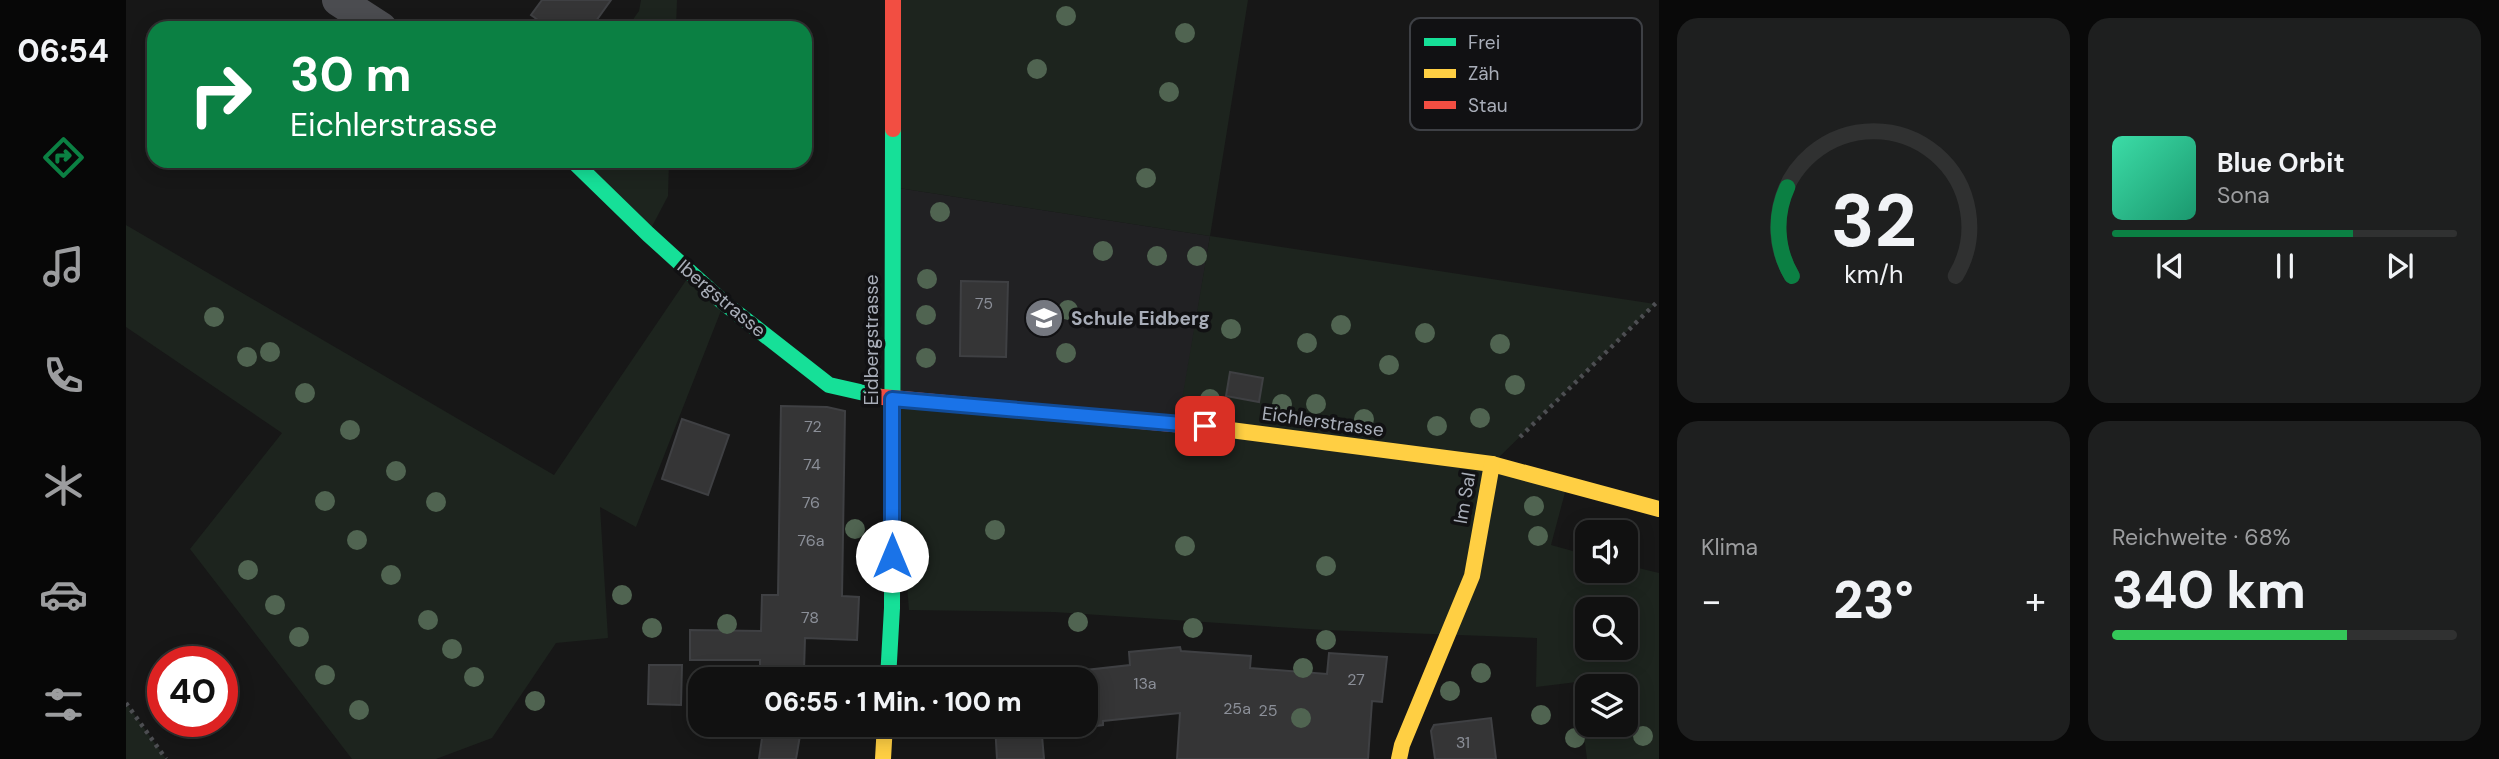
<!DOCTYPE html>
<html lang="de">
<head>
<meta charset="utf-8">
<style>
  body { margin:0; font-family:"DM Sans",sans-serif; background:#1e1f1f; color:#f1f3f6; height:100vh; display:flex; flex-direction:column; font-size:26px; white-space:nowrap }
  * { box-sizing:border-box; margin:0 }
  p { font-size:23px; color:#9c9d9f }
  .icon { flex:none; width:38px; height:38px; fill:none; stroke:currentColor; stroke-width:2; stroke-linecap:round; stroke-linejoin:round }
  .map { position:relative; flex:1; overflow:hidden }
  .panel { display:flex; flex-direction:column; gap:18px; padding:18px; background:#090909; width:840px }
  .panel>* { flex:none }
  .guide { position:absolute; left:21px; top:21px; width:665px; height:147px; border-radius:21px; box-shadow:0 4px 18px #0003,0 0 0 2px #303131; background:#0b8043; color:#fff; overflow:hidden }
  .buttons { position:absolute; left:1449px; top:520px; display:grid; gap:14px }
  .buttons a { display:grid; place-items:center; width:63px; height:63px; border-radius:14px; background:#111; box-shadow:0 4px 18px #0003,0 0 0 2px #303131; font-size:35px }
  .speed { position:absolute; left:21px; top:646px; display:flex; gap:14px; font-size:35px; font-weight:700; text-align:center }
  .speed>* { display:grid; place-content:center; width:91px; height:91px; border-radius:50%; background:#111; box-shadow:0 4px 18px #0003,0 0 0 2px #303131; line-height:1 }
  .speed .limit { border:10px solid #d22; background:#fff; color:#111 }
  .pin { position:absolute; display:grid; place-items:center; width:60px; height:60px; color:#fff; margin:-30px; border-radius:14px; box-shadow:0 4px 10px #0006 }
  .me { position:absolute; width:77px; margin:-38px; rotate:0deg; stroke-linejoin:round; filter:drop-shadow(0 0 5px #0008) }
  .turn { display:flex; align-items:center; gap:24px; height:147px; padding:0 28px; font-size:32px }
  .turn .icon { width:91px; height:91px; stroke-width:2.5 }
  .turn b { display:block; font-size:49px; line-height:60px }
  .big { font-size:52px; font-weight:800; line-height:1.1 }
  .panel .widget { flex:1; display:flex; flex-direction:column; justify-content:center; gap:10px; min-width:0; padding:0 24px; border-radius:21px; background:#1e1f1f }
  .panel .dial { align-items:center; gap:0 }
  .dial svg { height:182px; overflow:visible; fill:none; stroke:#303131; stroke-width:7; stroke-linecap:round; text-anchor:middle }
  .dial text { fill:#f1f3f6; stroke:none }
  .song { display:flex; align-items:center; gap:21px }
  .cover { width:84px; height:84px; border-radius:10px; background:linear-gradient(135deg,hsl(160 70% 55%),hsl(160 70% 35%)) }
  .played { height:7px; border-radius:4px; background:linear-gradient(90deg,#0b8043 70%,#303131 70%) }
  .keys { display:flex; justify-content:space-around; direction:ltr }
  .heat { display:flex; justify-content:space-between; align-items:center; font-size:38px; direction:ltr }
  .charge { height:10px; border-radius:5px; background:linear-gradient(90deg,#34c759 68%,#303131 0) }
  .panel .tiles { flex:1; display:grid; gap:18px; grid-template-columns:repeat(2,1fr) }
  .trip { position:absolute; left:562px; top:667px; width:410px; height:70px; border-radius:21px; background:#111; box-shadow:0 4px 18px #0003,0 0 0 2px #303131; font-weight:800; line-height:70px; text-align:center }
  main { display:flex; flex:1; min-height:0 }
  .tab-bar { display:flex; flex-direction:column; width:126px; justify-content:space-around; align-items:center; background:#070707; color:#9c9d9f }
  .tab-bar .icon { width:49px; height:49px }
  .tab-bar .current { color:#0b8043 }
  .tab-bar b { font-size:32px; color:#f1f3f6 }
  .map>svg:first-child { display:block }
  .built { fill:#212123 }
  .green { fill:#1d241e; fill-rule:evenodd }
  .building { fill:#353536; stroke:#3f4043; stroke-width:2 }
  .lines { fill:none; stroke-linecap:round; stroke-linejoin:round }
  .path { stroke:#4d4e52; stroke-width:4.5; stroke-dasharray:3.5 5; stroke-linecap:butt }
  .street { stroke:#4b4c50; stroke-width:32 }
  .fast { stroke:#16e098; stroke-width:16 }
  .slow { stroke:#ffcf43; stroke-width:16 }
  .jam { stroke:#f24e42; stroke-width:16 }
  .tree { fill:#506451 }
  .route-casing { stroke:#114b97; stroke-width:18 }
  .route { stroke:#1a73e8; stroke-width:12 }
  .labels { text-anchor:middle; stroke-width:7; stroke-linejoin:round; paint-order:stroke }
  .number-label { font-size:16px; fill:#8b8f98 }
  .street-label { font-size:19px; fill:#a8adb8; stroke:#111113 }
  .poi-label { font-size:19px; font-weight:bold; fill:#a8adb8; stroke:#111113; text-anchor:start }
  .key { fill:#111113; stroke:#3e4045; stroke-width:2 }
  .key-label { font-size:19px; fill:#a8adb8 }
</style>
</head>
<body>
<main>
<nav class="tab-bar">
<b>06:54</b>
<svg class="icon current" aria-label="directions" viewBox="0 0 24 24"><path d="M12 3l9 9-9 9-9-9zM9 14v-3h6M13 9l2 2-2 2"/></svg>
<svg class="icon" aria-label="music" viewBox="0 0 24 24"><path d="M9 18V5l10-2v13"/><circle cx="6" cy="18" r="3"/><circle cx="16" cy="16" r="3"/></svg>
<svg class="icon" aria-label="phone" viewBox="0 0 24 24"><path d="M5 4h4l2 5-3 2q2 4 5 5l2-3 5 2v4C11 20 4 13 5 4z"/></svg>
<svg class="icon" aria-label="climate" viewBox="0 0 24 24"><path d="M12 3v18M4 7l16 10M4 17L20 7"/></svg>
<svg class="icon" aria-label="car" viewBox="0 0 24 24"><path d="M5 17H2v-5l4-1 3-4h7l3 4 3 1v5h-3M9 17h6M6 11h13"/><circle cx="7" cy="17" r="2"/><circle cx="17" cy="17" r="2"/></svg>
<svg class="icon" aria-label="filters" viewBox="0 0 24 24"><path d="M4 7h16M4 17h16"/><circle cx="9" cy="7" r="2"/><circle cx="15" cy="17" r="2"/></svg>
</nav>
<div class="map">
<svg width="1533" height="759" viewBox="0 0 1533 759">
  <rect width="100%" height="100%" fill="#171717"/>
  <polygon class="built" points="766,187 1084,236 1053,423 766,399"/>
  <g class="green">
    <polygon points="515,0 551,0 550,28 501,28 513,11"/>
    <path d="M767,0H1122L1084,236L1529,304L1366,464L1441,485L1425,545L1461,555V570H1500V565L1533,573V759H1461L1451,682L1410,687L1411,638L1198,630L928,612L783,610L766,399L1052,423L1084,236L766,187ZM1461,609H1500V648H1461ZM1461,686H1500V724H1461Z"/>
    <polygon points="447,161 543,161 542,196 522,234"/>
    <polygon points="0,225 428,475 565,273 598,303 510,527 474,507 482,638 430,643 366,738 310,759 226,759 64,549 156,433 0,327"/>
    <polygon points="0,703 40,759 0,759"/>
  </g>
  <g class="building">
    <polygon points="416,0 485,0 465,28 423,28 405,15"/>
    <polygon points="835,281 882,282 880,357 834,356"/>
    <polygon points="1104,372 1137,378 1133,402 1100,396"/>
    <polygon points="655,406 701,407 719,411 716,596 733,597 731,640 679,638 678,670 634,668 634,660 564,660 564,630 635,631 636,595 652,595"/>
    <polygon points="556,419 603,435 582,495 536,479"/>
    <polygon points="1054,647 1055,651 1125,656 1124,668 1201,674 1203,653 1261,657 1256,702 1246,701 1242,759 1051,759 1054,713 977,721 977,725 929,731 928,724 959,724 959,679 924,679 924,674 1004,665 1003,652"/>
    <polygon points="523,665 556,665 555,705 522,704"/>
    <polygon points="1365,718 1370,759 1309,759 1305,731 1308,725"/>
    <polygon points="638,724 676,724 670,759 633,759"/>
    <polygon points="869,724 915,724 918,759 871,759"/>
  </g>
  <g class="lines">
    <g class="path">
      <polyline points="1394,437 1533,300"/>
      <polyline points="0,703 40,759"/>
    </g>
    <polyline class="street" points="212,0 255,28"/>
    <g class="fast">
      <polyline points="447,161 522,234 598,303 703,385 756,397"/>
      <polyline points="762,679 766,608 767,129"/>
    </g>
    <g class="slow">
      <polyline points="1089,428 1366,464 1533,509"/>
      <polyline points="757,759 759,724"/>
      <polyline points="1273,759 1276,745 1346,576 1366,464"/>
    </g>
    <g class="jam">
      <polyline points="767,129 767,0"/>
      <polyline points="756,397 1089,428"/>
    </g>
  </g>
  <g class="tree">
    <circle cx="940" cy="16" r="10"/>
    <circle cx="1059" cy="33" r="10"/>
    <circle cx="911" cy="69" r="10"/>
    <circle cx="1043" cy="92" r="10"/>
    <circle cx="1020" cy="178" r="10"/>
    <circle cx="814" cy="212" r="10"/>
    <circle cx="977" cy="251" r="10"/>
    <circle cx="1031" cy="256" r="10"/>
    <circle cx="1071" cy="256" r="10"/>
    <circle cx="801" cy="279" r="10"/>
    <circle cx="942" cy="310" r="10"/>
    <circle cx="800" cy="315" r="10"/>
    <circle cx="88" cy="317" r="10"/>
    <circle cx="1215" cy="325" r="10"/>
    <circle cx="1105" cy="329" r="10"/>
    <circle cx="1299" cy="333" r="10"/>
    <circle cx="1181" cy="343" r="10"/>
    <circle cx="1374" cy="344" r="10"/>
    <circle cx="144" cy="352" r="10"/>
    <circle cx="940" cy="353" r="10"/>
    <circle cx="121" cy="357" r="10"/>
    <circle cx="800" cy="358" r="10"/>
    <circle cx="1263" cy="365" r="10"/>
    <circle cx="1389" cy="385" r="10"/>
    <circle cx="179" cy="393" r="10"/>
    <circle cx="1084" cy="399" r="10"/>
    <circle cx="1156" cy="404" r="10"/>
    <circle cx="1190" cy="404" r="10"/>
    <circle cx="1354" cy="418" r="10"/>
    <circle cx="1238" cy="419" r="10"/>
    <circle cx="1311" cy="426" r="10"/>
    <circle cx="224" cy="430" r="10"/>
    <circle cx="270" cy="471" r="10"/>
    <circle cx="199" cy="501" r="10"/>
    <circle cx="310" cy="502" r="10"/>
    <circle cx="1408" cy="506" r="10"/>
    <circle cx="729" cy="529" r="10"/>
    <circle cx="869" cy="530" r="10"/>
    <circle cx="1412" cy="536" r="10"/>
    <circle cx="231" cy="540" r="10"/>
    <circle cx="1059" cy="546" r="10"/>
    <circle cx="1200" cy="566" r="10"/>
    <circle cx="122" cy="570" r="10"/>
    <circle cx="265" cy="575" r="10"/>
    <circle cx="496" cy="595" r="10"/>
    <circle cx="149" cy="605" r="10"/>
    <circle cx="302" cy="620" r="10"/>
    <circle cx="952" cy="622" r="10"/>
    <circle cx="601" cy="624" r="10"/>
    <circle cx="526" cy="628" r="10"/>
    <circle cx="1067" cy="628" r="10"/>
    <circle cx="173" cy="637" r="10"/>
    <circle cx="1200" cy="640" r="10"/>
    <circle cx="326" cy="649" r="10"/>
    <circle cx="1177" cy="668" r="10"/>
    <circle cx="1355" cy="673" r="10"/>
    <circle cx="199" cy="675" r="10"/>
    <circle cx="348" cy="677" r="10"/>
    <circle cx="1324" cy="691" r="10"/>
    <circle cx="409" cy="701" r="10"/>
    <circle cx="233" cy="710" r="10"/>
    <circle cx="1415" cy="715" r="10"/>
    <circle cx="1175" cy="718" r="10"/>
    <circle cx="1517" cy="736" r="10"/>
    <circle cx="1449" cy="738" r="10"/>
  </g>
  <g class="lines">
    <defs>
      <polyline id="route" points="766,556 766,399 1079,426"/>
    </defs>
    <use href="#route" class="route-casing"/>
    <use href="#route" class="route"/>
  </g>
  <defs>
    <symbol id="school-disc" viewBox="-11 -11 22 22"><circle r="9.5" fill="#757880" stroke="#111113"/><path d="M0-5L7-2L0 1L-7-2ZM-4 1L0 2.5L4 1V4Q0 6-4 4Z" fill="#fff"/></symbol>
  </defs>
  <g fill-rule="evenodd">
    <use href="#school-disc" x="896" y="296" width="44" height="44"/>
  </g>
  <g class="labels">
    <g class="number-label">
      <text x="858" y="309">75</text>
      <text x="687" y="432">72</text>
      <text x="686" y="470">74</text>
      <text x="685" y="508">76</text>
      <text x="685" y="546">76a</text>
      <text x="684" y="623">78</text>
      <text x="1230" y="685">27</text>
      <text x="1019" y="689">13a</text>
      <text x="1111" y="714">25a</text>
      <text x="1142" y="716">25</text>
      <text x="1337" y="748">31</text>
    </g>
    <g class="street-label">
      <text transform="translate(596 298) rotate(40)" y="7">Ibergstrasse</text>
      <text transform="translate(745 340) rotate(-90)" y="7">Eidbergstrasse</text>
      <text transform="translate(1197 421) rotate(8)" y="7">Eichlerstrasse</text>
      <text transform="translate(1338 498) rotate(-80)" y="7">Im Sal</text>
    </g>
    <g class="poi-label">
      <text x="945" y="325">Schule Eidberg</text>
    </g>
  </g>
  <rect x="1284" y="18" width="232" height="112" rx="10" class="key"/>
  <rect x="1298" y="38" width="32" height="8" fill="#16e098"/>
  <rect x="1298" y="69" width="32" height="9" fill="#ffcf43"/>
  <rect x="1298" y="101" width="32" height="8" fill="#f24e42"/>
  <g class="key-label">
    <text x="1342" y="49">Frei</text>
    <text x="1342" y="80">Zäh</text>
    <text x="1342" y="112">Stau</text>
  </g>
</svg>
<div class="buttons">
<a><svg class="icon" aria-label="sound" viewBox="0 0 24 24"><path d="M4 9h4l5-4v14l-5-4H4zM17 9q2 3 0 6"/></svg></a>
<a><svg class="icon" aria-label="search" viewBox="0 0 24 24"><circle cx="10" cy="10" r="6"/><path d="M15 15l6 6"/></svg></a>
<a><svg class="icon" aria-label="layers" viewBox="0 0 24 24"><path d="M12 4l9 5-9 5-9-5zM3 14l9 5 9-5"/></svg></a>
</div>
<div class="speed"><div class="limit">40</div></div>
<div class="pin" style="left:1079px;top:426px;background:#d93025"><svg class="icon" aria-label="arrive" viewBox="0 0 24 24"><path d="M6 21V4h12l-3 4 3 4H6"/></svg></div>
<svg class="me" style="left:766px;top:556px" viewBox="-20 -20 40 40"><circle r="19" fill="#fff"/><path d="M0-13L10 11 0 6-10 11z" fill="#1a73e8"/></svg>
<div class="trip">06:55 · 1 Min. · 100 m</div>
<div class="guide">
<div class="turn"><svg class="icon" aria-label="right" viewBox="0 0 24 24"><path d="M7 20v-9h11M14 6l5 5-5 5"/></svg><div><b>30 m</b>Eichlerstrasse</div></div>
</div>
</div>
<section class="panel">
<div class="tiles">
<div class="widget dial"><svg viewBox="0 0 100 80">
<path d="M14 69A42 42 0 1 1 86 69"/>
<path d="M14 69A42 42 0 0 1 12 30" stroke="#0b8043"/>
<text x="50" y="56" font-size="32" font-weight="700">32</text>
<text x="50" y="72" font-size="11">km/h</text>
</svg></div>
<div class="widget">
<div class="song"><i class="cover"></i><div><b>Blue Orbit</b><p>Sona</p></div></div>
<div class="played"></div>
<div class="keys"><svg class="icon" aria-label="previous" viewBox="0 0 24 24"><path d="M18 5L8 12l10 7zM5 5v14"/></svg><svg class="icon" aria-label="pause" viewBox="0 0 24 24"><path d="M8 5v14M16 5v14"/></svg><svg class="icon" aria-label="next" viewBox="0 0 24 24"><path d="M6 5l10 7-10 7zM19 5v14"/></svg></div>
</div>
<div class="widget"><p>Klima</p>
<div class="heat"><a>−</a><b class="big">23°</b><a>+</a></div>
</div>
<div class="widget"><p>Reichweite · 68%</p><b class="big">340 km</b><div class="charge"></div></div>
</div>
</section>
</main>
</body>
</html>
